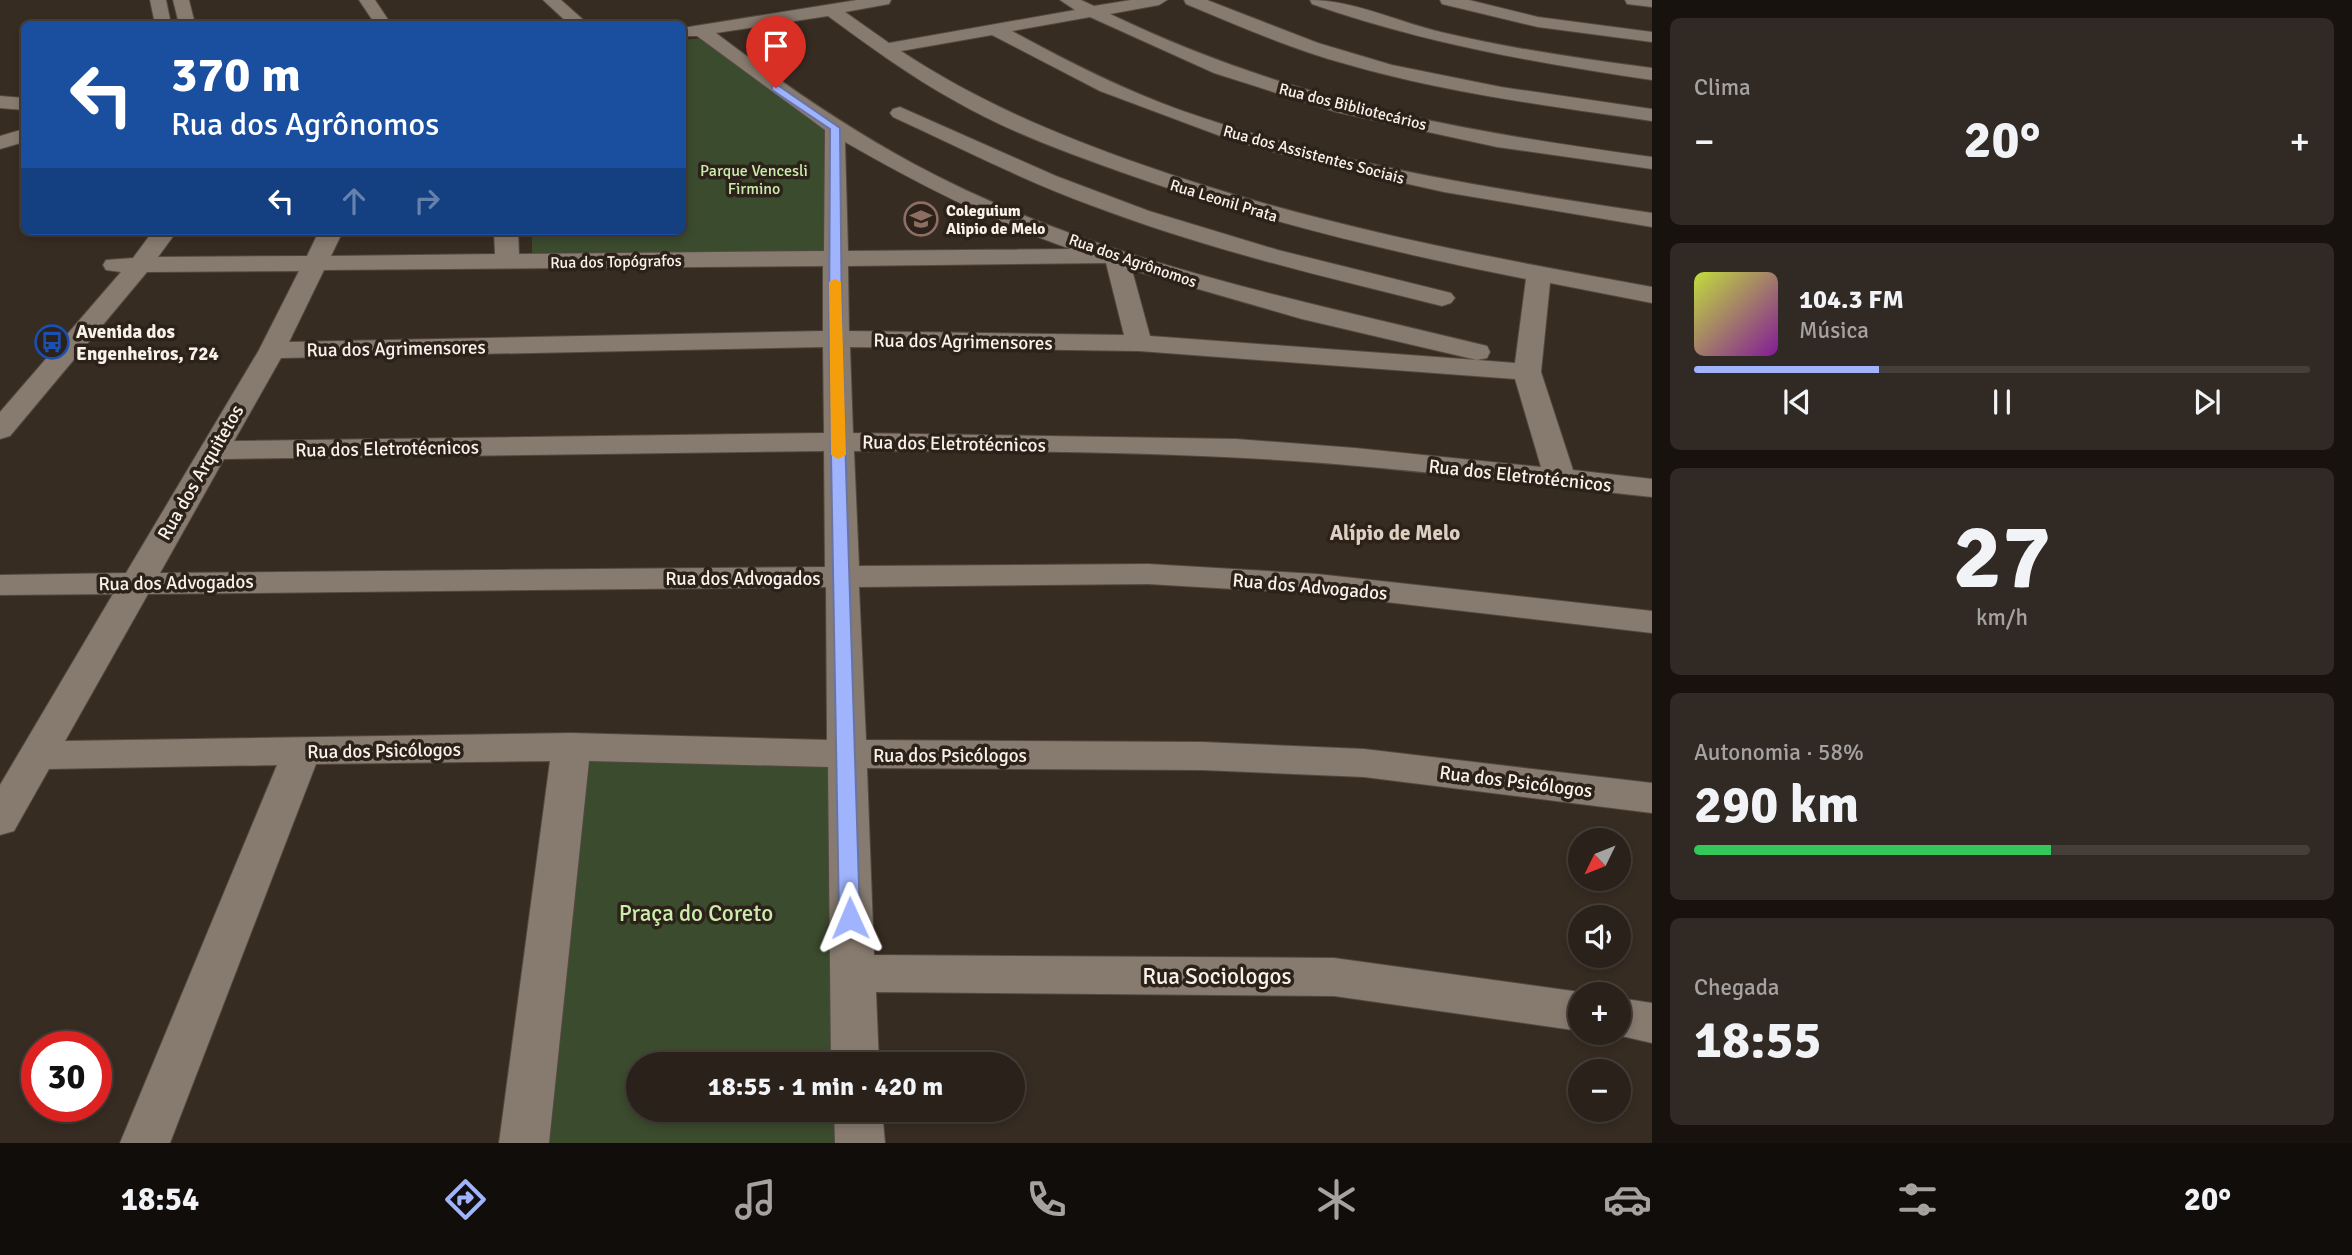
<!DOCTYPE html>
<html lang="pt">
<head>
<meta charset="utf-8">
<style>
  body { margin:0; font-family:Signika,sans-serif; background:#312923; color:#f1f3f6; height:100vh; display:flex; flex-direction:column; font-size:26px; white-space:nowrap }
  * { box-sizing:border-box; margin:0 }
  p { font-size:23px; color:#a5a3a2 }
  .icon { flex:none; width:38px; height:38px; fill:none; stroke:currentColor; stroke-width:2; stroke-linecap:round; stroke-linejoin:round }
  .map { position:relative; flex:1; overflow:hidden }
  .sheet { display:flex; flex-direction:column; gap:18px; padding:18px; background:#17120e; width:700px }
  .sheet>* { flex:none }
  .hud { position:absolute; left:21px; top:21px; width:665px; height:214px; border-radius:10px; box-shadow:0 4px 10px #0003,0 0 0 2px #453e39; background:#1a4fa0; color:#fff; overflow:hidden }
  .needle { width:46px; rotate:227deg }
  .tools { position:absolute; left:1568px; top:828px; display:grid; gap:14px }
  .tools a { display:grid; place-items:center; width:63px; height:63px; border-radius:50%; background:#29211a; box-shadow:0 4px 10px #0003,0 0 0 2px #453e39; font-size:35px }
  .speed { position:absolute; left:21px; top:1031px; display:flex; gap:14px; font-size:35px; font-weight:700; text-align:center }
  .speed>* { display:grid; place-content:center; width:91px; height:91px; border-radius:50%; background:#29211a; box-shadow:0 4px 10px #0003,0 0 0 2px #453e39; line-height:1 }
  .speed .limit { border:10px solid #d22; background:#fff; color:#111 }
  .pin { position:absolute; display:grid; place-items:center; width:60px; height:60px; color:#fff; margin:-72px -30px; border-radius:50% 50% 50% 0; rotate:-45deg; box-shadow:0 0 7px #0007 }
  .pin .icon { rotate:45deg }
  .me { position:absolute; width:77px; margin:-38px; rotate:359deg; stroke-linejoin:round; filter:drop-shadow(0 0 5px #0008) }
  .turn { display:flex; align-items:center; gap:24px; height:147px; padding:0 35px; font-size:32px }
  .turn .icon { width:91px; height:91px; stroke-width:2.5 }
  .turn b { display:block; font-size:49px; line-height:60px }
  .lanes { display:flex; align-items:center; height:66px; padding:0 35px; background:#0003; justify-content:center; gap:35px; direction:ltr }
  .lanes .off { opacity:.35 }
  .big { font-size:52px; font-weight:700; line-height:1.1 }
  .sheet .card { flex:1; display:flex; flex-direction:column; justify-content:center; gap:10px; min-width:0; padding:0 24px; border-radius:10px; background:#312923 }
  .sheet .dial { align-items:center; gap:0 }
  .dial b { font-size:91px; line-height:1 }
  .song { display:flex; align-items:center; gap:21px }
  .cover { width:84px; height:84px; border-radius:10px; background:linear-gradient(135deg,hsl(70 70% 55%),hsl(290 70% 35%)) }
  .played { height:7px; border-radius:4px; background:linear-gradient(90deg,#a0b3fd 30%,#453e39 30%) }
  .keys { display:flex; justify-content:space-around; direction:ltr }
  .heat { display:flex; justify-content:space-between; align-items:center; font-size:38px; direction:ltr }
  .charge { height:10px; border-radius:5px; background:linear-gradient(90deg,#34c759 58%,#453e39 0) }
  .trip { position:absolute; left:626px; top:1052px; width:399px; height:70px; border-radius:35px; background:#29211a; box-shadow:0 4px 10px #0003,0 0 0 2px #453e39; font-weight:700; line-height:70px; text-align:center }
  .dock { display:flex; height:112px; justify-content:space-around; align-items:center; background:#100d0a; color:#a5a3a2 }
  .dock .icon { width:49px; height:49px }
  .dock .active { color:#a0b3fd }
  .dock b { font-size:32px; color:#f1f3f6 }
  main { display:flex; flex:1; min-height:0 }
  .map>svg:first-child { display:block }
  .green { fill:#3b4b2d }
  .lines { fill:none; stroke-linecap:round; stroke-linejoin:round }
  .minor-casing { stroke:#534941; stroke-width:2 }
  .minor { fill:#877a6f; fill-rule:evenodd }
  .route { fill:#a0b3fd; stroke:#6874a4; stroke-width:2 }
  .slow { fill:#f59e0b }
  .labels { text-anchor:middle; stroke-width:7; stroke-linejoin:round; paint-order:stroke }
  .far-street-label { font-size:16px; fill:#f9f2eb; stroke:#2c2219 }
  .far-park-label { font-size:16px; fill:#cbedac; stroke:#2c2219 }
  .far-poi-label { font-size:16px; font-weight:bold; fill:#f9f2eb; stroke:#2c2219; text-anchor:start }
  .poi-label { font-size:19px; font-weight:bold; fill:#f9f2eb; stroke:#2c2219; text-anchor:start }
  .street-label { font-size:19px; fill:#f9f2eb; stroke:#2c2219 }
  .neighbourhood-label { font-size:21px; font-weight:bold; fill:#ddcfc2; stroke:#2c2219 }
  .near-park-label { font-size:23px; fill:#cbedac; stroke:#2c2219 }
  .near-street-label { font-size:23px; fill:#f9f2eb; stroke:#2c2219 }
</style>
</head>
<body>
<main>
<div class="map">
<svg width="1652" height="1143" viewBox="0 0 1652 1143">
  <rect width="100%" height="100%" fill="#372c22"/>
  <g class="green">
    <polygon points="702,38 826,128 825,255 532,257 532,231 682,231 683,40"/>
    <polygon points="571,747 838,748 860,1064 639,1064 639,1110 862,1110 864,1143 524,1143"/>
  </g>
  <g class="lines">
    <defs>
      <g id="minor">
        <polygon points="150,0 166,0 171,24 155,24"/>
        <polygon points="173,0 189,0 195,24 179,24"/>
        <polygon points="359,0 375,0 391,24 375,24"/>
        <polygon points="543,0 561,0 588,24 569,24"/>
        <path d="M857,0H891L889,4L845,12L889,43L1075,10L1060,0H1081L1094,6L1131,0H1167L1159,5L1110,14C1289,100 1457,131 1652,157V169L1497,147L1336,112L1214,73L1090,17L1012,31C1067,61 1122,89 1180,110C1333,164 1493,189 1652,213V227L1444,192L1306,161L1231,140L1100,91L992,35L901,51C978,102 1060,136 1146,166C1310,224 1481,256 1652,287V303L1550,283L1541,372L1573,470L1652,479V497C1533,485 1414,469 1294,461C1147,451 1000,451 854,451L859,566L1148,564L1317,574L1652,611V633L1317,594L1148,584L859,587L866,740L1202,742L1364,749L1652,783V813L1364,777L1202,770L867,768L874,955L1334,958L1580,992L1584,994H1580V1031L1334,996L876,992L879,1064H831L828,767L589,761L549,1143H499L550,761L316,764L170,1143H120L277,765L49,769L14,831L0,835V785L113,594L0,595V575L126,573L259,350L299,271L147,272L10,436L0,439V412L121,272L106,270L103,265L106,260L133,258L153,231H177L158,257L307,256L319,231H343L331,256L495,254L494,231H518L519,254L824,251L825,130L697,36H682V28ZM828,16C869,46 910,76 955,101C1007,131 1065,152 1121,172C1253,219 1389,252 1526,279L1515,363L1477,360L1487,358L1490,352L1487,346C1292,298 1092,260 914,164C844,126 779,81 716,33ZM845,142C918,184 992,222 1071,249L848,251ZM1106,263L1124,335L849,331L848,266ZM823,266V331L289,342L324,270ZM1132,270L1302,319L1477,360L1150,336ZM823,347L824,433L234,441L281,358ZM850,347L1139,351L1515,379L1541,467L1355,448L1236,439L853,433ZM824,451L825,567L160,573L224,459ZM826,587L827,740L571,733L65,741L148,594Z"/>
        <path d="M1184,0H1207L1318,43L1392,65L1501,87L1652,109V121C1549,106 1446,93 1346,64C1291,49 1239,26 1186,4Z"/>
        <path d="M1310,0C1355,0 1400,23 1445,33C1513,49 1583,59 1652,68V80C1536,63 1423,43 1312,4Z"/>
        <polygon points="1440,0 1469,0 1538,17 1652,32 1652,42 1538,27 1442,4"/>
        <polygon points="1625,0 1652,0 1652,7 1627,4"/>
        <polygon points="0,96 24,98 24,110 0,108"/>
        <path d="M900,107L1056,176L1149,211L1278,250L1451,293L1455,298L1451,303L1442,306C1324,277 1207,249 1093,206C1024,181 959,147 893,117L890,113L893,109Z"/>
        <polygon points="24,129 24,142 0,149 0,136"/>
        <polygon points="1619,998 1652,1003 1652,1043 1604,1032 1619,1032"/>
        <polygon points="834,1110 882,1110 885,1143 835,1143"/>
      </g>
    </defs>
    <use href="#minor" class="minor-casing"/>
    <use href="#minor" class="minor"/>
  </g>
  <polygon class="route" points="772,86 779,86 840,128 842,339 860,918 857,924 850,927 842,924 839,918 829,339 830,129 772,90"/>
  <polygon class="slow" points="835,279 841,282 846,455 838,459 831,455 829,282"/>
  <defs>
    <symbol id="school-ring" viewBox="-11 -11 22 22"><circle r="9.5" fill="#2c2219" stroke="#8d6e63" stroke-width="1.5"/><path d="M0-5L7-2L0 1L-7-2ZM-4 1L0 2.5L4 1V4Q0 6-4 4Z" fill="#8d6e63"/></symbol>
    <symbol id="bus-ring" viewBox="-11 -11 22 22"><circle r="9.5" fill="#2c2219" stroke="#1a4fb4" stroke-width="1.5"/><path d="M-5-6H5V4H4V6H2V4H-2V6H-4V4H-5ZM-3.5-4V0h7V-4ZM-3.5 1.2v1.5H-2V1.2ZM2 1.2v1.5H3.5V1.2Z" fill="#1a4fb4"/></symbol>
  </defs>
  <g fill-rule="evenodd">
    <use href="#school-ring" x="902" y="200" width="38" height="38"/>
    <use href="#bus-ring" x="33" y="323" width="38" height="38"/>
  </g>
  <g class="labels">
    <g class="far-street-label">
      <text transform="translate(1353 106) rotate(14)" y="6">Rua dos Bibliotecários</text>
      <text transform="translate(1314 154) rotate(15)" y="6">Rua dos Assistentes Sociais</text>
      <text transform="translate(1224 200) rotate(17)" y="6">Rua Leonil Prata</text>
      <text transform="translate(1133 260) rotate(19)" y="6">Rua dos Agrônomos</text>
      <text transform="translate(616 261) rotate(-1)" y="6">Rua dos Topógrafos</text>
    </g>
    <g class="far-park-label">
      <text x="754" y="176">Parque Vencesli<tspan x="754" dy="18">Firmino</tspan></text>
    </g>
    <g class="far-poi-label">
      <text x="946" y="216">Coleguium<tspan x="946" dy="18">Alipio de Melo</tspan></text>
    </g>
    <g class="poi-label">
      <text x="76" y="338">Avenida dos<tspan x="76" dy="22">Engenheiros, 724</tspan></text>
    </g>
    <g class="street-label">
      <text transform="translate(963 341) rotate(1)" y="7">Rua dos Agrimensores</text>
      <text transform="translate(396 348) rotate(-1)" y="7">Rua dos Agrimensores</text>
      <text transform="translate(954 443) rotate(1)" y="7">Rua dos Eletrotécnicos</text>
      <text transform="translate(387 448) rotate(-1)" y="7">Rua dos Eletrotécnicos</text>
      <text transform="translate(200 472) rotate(-60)" y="7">Rua dos Arquitetos</text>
      <text transform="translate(1520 475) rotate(6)" y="7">Rua dos Eletrotécnicos</text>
      <text x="743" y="585">Rua dos Advogados</text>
      <text transform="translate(176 582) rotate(-1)" y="7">Rua dos Advogados</text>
      <text transform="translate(1310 586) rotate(5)" y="7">Rua dos Advogados</text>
      <text transform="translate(384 750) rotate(-1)" y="7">Rua dos Psicólogos</text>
      <text x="950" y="762">Rua dos Psicólogos</text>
      <text transform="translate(1516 781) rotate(7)" y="7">Rua dos Psicólogos</text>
    </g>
    <g class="neighbourhood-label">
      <text x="1395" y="540">Alípio de Melo</text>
    </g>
    <g class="near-park-label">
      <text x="696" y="921">Praça do Coreto</text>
    </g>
    <g class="near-street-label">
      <text x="1217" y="984">Rua Sociologos</text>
    </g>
  </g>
</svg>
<div class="tools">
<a><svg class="needle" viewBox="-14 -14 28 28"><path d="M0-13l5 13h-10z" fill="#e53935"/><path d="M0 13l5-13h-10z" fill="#a5a3a2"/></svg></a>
<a><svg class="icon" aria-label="sound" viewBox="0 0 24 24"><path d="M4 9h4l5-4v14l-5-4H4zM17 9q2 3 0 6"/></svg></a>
<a>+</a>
<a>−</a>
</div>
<div class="speed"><div class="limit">30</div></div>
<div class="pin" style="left:776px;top:88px;background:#d93025"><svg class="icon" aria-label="arrive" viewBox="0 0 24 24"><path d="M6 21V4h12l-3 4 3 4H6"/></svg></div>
<svg class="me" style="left:850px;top:918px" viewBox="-20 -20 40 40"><path d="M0-17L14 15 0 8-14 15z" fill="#a0b3fd" stroke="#fff" stroke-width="4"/></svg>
<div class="trip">18:55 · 1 min · 420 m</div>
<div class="hud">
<div class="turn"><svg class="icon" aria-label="left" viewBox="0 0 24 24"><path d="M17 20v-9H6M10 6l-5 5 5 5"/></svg><div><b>370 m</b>Rua dos Agrônomos</div></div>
<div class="lanes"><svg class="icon" aria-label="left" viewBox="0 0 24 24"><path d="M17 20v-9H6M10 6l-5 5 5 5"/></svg><svg class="icon off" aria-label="ahead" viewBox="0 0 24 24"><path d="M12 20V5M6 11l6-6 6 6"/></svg><svg class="icon off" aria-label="right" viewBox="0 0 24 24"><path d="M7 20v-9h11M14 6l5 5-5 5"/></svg></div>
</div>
</div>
<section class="sheet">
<div class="card"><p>Clima</p>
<div class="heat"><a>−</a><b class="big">20°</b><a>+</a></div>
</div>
<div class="card">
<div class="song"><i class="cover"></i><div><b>104.3 FM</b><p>Música</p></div></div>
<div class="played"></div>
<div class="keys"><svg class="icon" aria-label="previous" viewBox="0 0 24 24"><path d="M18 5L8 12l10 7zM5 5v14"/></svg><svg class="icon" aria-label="pause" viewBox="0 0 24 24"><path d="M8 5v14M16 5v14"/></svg><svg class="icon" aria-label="next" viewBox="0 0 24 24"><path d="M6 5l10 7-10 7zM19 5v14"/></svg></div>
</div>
<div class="card dial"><b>27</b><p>km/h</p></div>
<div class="card"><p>Autonomia · 58%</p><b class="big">290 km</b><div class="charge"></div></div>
<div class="card"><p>Chegada</p><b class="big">18:55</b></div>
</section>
</main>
<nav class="dock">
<b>18:54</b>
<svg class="icon active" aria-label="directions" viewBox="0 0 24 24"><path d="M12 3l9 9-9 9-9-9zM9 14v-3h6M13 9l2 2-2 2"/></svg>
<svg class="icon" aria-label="music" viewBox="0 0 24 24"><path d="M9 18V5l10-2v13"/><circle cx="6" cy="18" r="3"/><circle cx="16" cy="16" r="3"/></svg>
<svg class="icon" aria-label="phone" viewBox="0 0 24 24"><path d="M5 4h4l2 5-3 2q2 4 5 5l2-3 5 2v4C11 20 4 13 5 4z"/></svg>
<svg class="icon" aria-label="climate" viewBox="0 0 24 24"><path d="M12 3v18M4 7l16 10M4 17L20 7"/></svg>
<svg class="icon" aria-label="car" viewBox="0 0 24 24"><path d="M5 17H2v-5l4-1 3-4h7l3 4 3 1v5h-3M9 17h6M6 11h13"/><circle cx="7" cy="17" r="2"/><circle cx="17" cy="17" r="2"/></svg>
<svg class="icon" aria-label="filters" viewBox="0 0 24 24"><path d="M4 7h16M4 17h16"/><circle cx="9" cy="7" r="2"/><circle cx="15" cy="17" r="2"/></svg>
<b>20°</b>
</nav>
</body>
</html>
